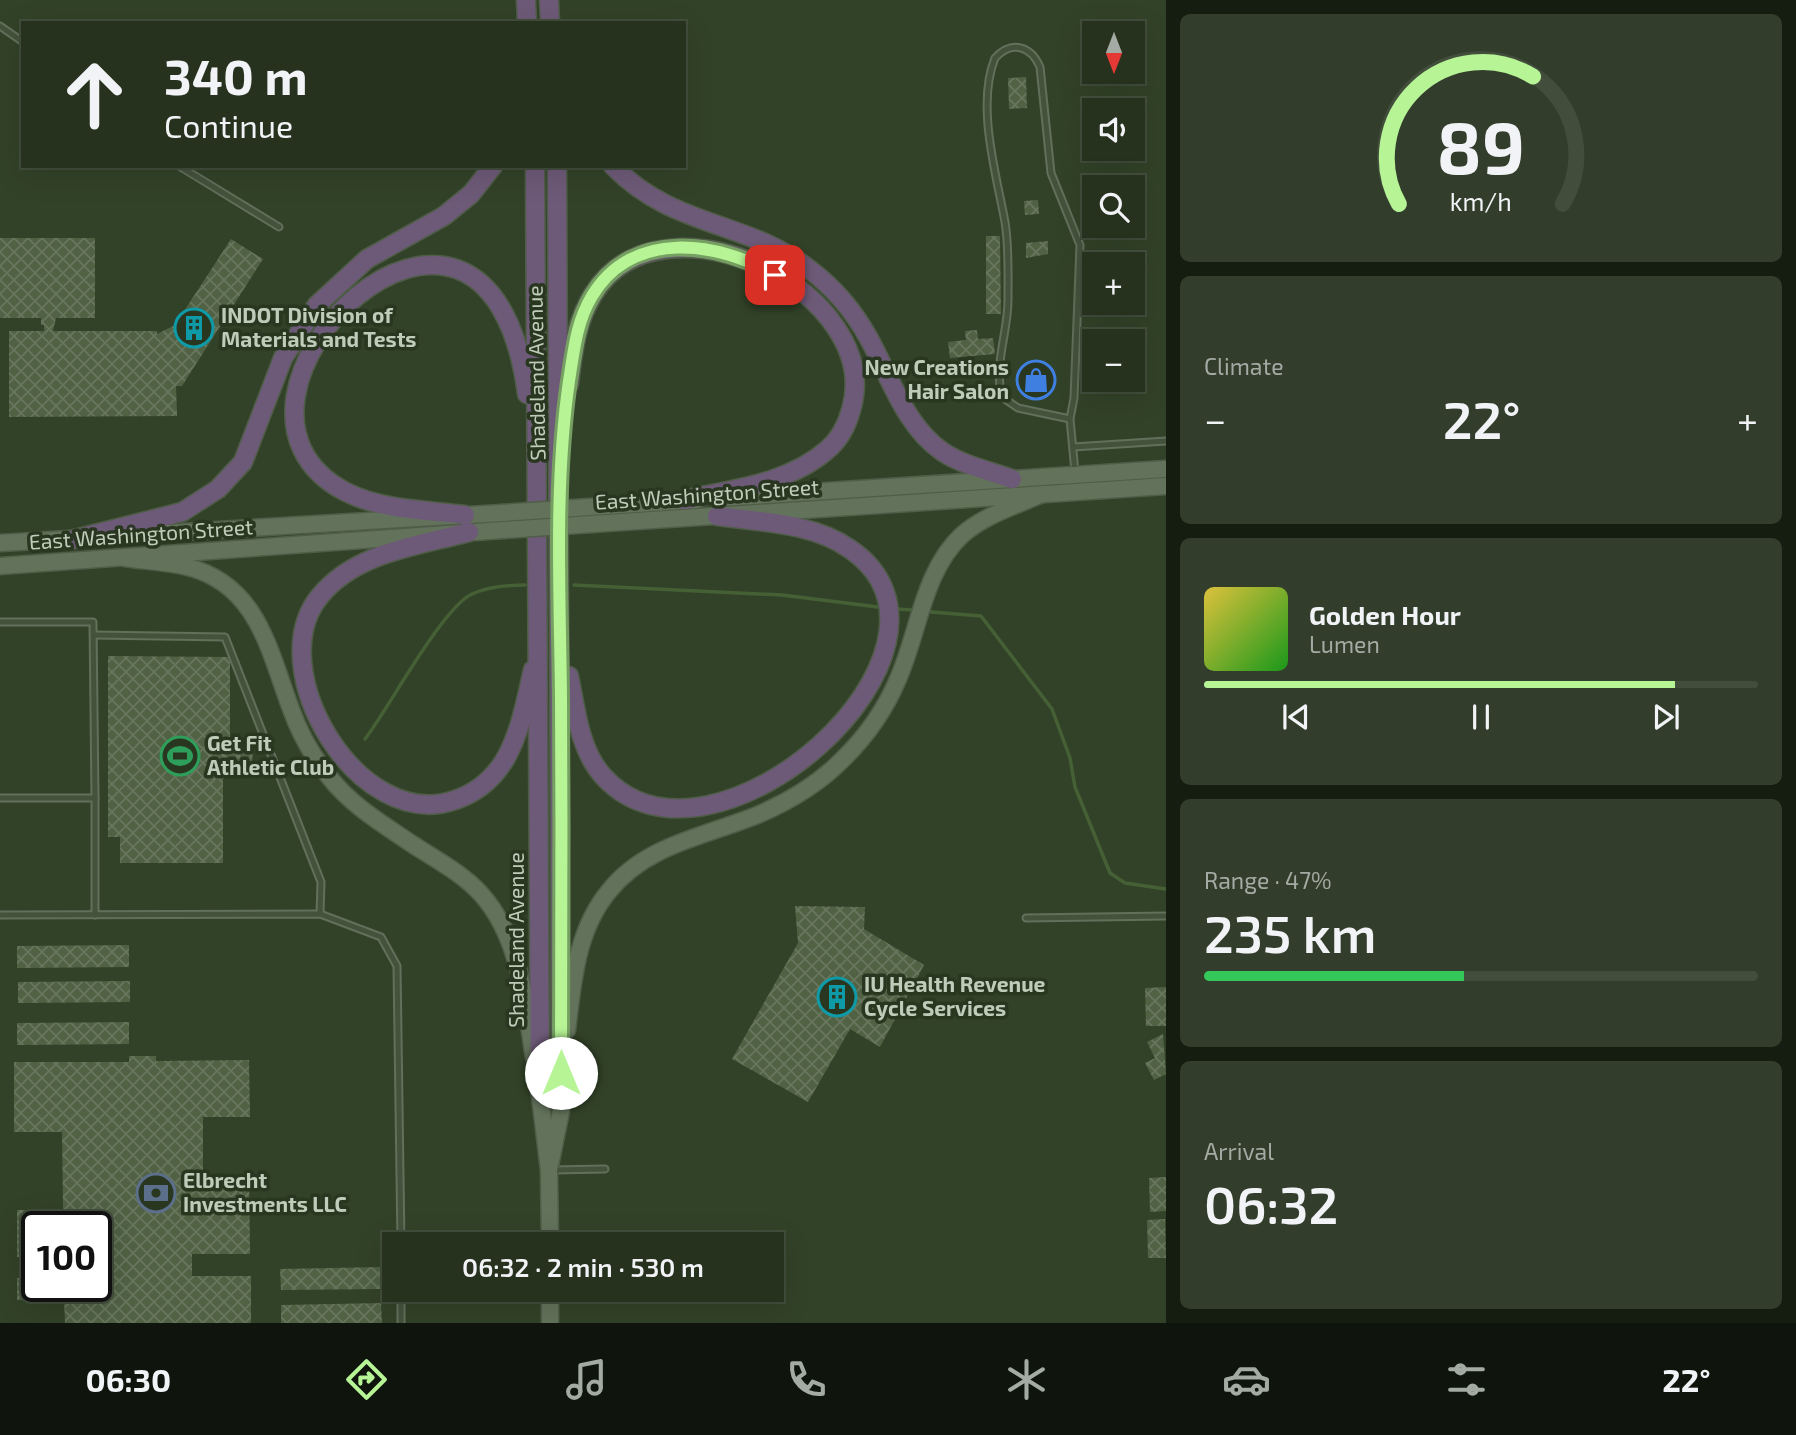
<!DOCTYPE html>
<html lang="en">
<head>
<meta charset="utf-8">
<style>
  body { margin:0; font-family:"Exo 2",sans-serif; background:#323e2b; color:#f1f3f6; height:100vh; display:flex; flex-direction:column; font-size:26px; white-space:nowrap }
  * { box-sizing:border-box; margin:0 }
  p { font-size:23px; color:#a4aaa4 }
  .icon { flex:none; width:38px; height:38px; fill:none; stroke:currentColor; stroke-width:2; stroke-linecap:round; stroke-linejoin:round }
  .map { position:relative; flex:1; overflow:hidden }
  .panel { display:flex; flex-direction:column; gap:14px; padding:14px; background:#151c10; width:630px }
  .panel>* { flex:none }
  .hud { position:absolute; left:21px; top:21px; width:665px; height:147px; border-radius:0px; box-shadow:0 7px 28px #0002,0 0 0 2px #424d3c; background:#26321e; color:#f1f3f6; overflow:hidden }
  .needle { width:46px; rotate:180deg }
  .buttons { position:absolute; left:1082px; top:21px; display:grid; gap:14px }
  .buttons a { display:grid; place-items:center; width:63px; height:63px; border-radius:0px; background:#26321e; box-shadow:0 7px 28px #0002,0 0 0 2px #424d3c; font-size:35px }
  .speed { position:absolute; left:21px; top:1211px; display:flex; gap:14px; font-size:35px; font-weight:700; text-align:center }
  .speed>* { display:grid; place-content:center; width:91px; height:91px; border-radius:50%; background:#26321e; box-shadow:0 7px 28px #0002,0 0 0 2px #424d3c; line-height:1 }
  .speed .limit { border:4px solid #111; border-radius:10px; background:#fff; color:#111 }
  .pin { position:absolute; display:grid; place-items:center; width:60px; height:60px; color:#fff; margin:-30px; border-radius:14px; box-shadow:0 4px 10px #0006 }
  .me { position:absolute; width:77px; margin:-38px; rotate:0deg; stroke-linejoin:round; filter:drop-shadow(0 0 5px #0008) }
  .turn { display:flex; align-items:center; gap:24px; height:147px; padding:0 28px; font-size:32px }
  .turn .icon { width:91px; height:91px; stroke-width:2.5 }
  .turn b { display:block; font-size:49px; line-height:60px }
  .big { font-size:52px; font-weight:600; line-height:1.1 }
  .panel .widget { flex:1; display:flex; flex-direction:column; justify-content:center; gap:10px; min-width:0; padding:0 24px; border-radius:10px; background:#323e2b }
  .panel .dial { align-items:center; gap:0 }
  .dial svg { height:182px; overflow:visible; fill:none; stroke:#424d3c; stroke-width:7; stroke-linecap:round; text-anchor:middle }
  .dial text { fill:#f1f3f6; stroke:none }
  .song { display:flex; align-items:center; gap:21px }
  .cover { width:84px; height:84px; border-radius:10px; background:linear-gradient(135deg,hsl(50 70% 55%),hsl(120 70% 35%)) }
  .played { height:7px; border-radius:4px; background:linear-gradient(90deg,#b6f496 85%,#424d3c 85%) }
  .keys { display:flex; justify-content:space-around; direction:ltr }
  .heat { display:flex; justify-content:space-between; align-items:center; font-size:38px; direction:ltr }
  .charge { height:10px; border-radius:5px; background:linear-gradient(90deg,#34c759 47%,#424d3c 0) }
  .trip { position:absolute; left:382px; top:1232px; width:402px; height:70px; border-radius:0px; background:#26321e; box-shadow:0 7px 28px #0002,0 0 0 2px #424d3c; font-weight:600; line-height:70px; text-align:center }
  .tabs { display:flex; height:112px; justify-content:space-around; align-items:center; background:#0f140c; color:#a4aaa4 }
  .tabs .icon { width:49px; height:49px }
  .tabs .selected { color:#b6f496 }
  .tabs b { font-size:32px; color:#f1f3f6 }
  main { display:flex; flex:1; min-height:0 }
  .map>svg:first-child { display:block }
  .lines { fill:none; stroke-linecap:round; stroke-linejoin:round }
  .stream { stroke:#466036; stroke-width:3.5 }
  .building { fill:url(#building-cross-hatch) }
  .service-casing { stroke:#626f5b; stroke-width:9 }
  .primary-casing { stroke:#505e49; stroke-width:19 }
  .motorway-casing { stroke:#4f5c47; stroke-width:21 }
  .service { stroke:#44523c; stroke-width:5 }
  .primary { stroke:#63725b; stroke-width:16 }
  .motorway { stroke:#6d5a78; stroke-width:18 }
  .primary-bridge-casing { stroke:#505e49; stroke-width:19; stroke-linecap:butt }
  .primary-bridge { stroke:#63725b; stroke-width:16 }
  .route-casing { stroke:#769f62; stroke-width:18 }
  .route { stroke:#b6f496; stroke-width:12 }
  .labels { text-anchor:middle; stroke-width:7; stroke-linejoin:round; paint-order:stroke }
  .poi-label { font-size:21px; font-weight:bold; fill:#c0ccba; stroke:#293721; text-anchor:start }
  .street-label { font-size:21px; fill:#c0ccba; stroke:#293721 }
</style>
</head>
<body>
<main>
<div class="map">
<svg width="1166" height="1323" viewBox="0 0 1166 1323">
  <defs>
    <pattern id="building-cross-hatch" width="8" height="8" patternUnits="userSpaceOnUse" patternTransform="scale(1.75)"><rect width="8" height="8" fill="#506144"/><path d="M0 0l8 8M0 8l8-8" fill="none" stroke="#67765d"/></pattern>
  </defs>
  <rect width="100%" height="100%" fill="#324228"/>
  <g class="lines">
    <g class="stream">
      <polyline points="574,585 782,595 878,607"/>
      <polyline points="896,609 913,610"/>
      <polyline points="931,612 981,616 1052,709 1070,758 1075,787 1110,873 1125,883 1166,889"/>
      <path d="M365,739C389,708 442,608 472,594C487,587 508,585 525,585"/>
    </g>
  </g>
  <g class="building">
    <polygon points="1026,77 1027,108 1009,109 1008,78"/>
    <polygon points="1038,200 1039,214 1025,215 1024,201"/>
    <polygon points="986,236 1000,236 1001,314 986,314"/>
    <polygon points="0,238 95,238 95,318 56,318 53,331 157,331 157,334 175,325 231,239 263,259 182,386 176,386 177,416 9,417 9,331 44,331 44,325 41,325 41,318 0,318"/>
    <polygon points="1048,241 1048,254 1026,258 1026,243"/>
    <polygon points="977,330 978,339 993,338 995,354 950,358 948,342 966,340 965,331"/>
    <polygon points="1044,362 1048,396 1028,398 1023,368 1031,368 1030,364"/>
    <polygon points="108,656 230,657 230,748 253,748 252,764 223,779 223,863 120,863 120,837 108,837"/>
    <polygon points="795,906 865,907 864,929 924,965 880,1047 850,1029 808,1102 732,1059 798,943"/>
    <polygon points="129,945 129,967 17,968 17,946"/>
    <polygon points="130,981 130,1002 18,1003 18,982"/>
    <polygon points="1166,987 1166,1026 1146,1026 1145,988"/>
    <polygon points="129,1022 129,1044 17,1045 17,1023"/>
    <polygon points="1163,1034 1166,1074 1154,1080 1145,1063 1155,1058 1147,1042"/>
    <polygon points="129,1056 156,1056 156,1061 249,1060 250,1117 203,1117 203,1175 249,1175 250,1254 192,1254 192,1276 251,1276 251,1323 65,1323 64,1300 17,1300 17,1278 37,1278 37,1286 96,1286 96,1227 37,1227 37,1257 17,1257 17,1210 63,1210 62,1132 14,1132 14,1062 129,1062"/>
    <polygon points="1166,1177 1166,1211 1150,1212 1149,1178"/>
    <polygon points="1165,1219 1166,1258 1148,1258 1147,1220"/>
    <polygon points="381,1267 381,1289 281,1290 280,1269"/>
    <polygon points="381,1303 382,1323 281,1323 281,1305"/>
  </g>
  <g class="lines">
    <defs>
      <g id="service">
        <polyline points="0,26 23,42"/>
        <polyline points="179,166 279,227"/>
        <path d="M1070,419L1018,408L1002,397C993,364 1009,331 1008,297C1008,272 1009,246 1005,222C996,173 976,105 995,58C1012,40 1031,46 1040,67L1051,173L1080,245L1074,398L1070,419L1075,472"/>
        <polyline points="1073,447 1166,441"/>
        <polyline points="0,622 93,622 95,798"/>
        <polyline points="94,635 225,637 321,882 320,914"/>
        <polyline points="0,798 95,798 95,915"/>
        <polyline points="0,915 320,914 381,937 397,966 401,1244"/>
        <polyline points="1026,918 1166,916"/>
        <polyline points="553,1170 605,1169"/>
        <polyline points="401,1290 401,1323"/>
      </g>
      <g id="primary">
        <polyline points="721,498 1166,469"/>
        <polyline points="590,507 696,500"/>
        <polyline points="592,524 1166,486"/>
        <polyline points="0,543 502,513"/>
        <path d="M125,558C145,561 167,562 188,567C258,585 269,651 291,709C300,735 313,757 330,778C352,806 383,824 412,844C435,859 462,873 481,894C520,937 525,1002 534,1058"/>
        <polyline points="0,566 503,530"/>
        <path d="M567,1030C573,982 576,931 609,891C647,843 709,836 762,813C791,800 819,783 841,761C865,738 885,710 898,679C919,632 923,571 962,535C983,516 1015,506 1042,494"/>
        <polyline points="538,1080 549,1170 550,1244"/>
        <polyline points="549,1170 561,1111 562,1063"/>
        <polyline points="550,1290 550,1323"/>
      </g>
      <g id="motorway">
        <polyline points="526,0 527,23"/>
        <polyline points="549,0 550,23"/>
        <polyline points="535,166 540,1091"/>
        <polyline points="557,166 561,1073"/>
        <path d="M613,166C673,228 746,220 809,269C833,287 853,310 868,337C889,374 905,427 943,452C962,465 990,471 1012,479"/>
        <path d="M569,384C573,351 576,321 594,293C664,184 886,293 851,410C847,425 839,440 827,450C788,484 732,489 684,500"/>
        <path d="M465,515C426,510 381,510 346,492C173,403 487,92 527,394"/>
        <path d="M469,532C418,546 356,552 320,596C260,668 359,834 455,800C476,793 492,780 504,761C520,735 526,700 533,670"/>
        <polyline points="75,539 182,512 218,489 243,462 283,358 317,305 367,259 444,216 471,194 493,166"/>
        <path d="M569,676C576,710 579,749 603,776C712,897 992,646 850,549C813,523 761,522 717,516"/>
      </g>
    </defs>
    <use href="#service" class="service-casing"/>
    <use href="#primary" class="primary-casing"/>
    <use href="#motorway" class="motorway-casing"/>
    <use href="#service" class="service"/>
    <use href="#primary" class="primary"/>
    <use href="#motorway" class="motorway"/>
    <defs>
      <g id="primary-bridge">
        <polyline points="502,513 590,507"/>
        <polyline points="503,530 592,524"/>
      </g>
    </defs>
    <use href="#primary-bridge" class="primary-bridge-casing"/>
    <use href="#primary-bridge" class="primary-bridge"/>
  </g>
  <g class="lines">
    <defs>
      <path id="route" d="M561,1073C561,948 562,823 561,698C560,593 554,485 569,381C574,350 576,323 592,296C632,229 718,241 775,275"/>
    </defs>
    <use href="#route" class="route-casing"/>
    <use href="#route" class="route"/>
  </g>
  <defs>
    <symbol id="building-ring" viewBox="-11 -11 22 22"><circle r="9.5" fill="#293721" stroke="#0f9aa8" stroke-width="1.5"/><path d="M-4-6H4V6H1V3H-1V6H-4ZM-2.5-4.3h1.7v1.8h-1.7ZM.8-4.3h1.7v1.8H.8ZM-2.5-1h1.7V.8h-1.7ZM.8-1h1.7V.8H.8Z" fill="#0f9aa8"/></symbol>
    <symbol id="shop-ring" viewBox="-11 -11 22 22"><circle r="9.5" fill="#293721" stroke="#3f7fe0" stroke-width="1.5"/><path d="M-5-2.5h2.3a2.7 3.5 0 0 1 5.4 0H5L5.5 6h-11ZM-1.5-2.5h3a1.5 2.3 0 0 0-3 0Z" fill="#3f7fe0"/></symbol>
    <symbol id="stadium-ring" viewBox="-11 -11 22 22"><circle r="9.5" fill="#293721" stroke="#2e9e5b" stroke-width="1.5"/><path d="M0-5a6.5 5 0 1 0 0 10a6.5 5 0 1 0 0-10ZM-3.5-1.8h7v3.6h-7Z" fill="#2e9e5b"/></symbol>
    <symbol id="bank-ring" viewBox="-11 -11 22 22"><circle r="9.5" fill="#293721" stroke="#5c6f8a" stroke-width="1.5"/><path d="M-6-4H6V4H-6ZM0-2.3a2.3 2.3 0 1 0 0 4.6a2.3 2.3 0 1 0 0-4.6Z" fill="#5c6f8a"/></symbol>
  </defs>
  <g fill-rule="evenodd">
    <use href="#building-ring" x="172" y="306" width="44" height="44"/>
    <use href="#shop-ring" x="1014" y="358" width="44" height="44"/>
    <use href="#stadium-ring" x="158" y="734" width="44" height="44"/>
    <use href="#building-ring" x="815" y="975" width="44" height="44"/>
    <use href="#bank-ring" x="134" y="1171" width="44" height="44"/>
  </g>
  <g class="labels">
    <g class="poi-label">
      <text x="221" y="323">INDOT Division of<tspan x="221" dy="24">Materials and Tests</tspan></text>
      <text x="1009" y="375" text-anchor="end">New Creations<tspan x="1009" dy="24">Hair Salon</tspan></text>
      <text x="207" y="751">Get Fit<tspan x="207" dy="24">Athletic Club</tspan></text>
      <text x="864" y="992">IU Health Revenue<tspan x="864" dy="24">Cycle Services</tspan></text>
      <text x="183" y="1188">Elbrecht<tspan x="183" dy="24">Investments LLC</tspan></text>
    </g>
    <g class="street-label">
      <text transform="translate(537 373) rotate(-91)" y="7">Shadeland Avenue</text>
      <text transform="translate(707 495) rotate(-4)" y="7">East Washington Street</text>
      <text transform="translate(141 535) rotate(-4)" y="7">East Washington Street</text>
      <text transform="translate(517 940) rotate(-90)" y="7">Shadeland Avenue</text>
    </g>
  </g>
</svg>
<div class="buttons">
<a><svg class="needle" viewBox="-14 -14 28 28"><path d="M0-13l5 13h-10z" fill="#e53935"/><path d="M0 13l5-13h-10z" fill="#a4aaa4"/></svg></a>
<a><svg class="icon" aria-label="sound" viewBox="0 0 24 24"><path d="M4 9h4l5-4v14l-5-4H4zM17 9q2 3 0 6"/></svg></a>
<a><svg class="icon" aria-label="search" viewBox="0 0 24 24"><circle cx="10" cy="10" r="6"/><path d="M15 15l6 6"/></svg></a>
<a>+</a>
<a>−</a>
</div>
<div class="speed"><div class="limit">100</div></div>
<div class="pin" style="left:775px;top:275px;background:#d93025"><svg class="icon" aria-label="arrive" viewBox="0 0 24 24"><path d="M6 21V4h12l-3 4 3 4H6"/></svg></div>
<svg class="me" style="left:561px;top:1073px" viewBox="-20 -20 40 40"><circle r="19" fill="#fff"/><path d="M0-13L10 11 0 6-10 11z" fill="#b6f496"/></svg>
<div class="trip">06:32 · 2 min · 530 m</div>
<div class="hud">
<div class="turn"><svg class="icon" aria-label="ahead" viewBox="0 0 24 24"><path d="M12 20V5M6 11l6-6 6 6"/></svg><div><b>340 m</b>Continue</div></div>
</div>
</div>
<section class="panel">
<div class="widget dial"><svg viewBox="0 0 100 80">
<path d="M14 69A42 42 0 1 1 86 69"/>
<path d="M14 69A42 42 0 0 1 73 13" stroke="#b6f496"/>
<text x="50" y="56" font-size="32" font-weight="700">89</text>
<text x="50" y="72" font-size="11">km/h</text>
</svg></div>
<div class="widget"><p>Climate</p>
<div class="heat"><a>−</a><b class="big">22°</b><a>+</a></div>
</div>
<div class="widget">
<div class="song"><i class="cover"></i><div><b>Golden Hour</b><p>Lumen</p></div></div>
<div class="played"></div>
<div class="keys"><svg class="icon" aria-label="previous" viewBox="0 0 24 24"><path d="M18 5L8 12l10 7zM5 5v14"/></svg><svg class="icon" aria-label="pause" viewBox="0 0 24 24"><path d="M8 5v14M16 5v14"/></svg><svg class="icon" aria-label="next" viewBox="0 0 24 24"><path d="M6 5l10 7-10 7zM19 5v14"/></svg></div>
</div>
<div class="widget"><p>Range · 47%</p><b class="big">235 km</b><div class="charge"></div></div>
<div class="widget"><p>Arrival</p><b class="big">06:32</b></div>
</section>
</main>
<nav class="tabs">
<b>06:30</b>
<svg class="icon selected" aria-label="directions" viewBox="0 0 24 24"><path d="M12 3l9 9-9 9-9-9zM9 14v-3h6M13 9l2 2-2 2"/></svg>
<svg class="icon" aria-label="music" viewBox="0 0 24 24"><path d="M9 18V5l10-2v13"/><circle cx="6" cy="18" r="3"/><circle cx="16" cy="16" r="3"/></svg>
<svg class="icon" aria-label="phone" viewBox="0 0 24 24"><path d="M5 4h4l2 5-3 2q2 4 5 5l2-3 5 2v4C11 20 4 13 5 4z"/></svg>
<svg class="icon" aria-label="climate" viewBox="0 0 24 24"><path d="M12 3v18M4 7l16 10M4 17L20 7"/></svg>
<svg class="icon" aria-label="car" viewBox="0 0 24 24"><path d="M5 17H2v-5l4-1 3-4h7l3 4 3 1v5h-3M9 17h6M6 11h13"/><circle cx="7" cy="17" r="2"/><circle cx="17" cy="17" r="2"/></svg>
<svg class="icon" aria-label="filters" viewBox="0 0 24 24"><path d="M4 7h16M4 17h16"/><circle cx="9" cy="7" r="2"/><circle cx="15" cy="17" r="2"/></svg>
<b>22°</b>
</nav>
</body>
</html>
